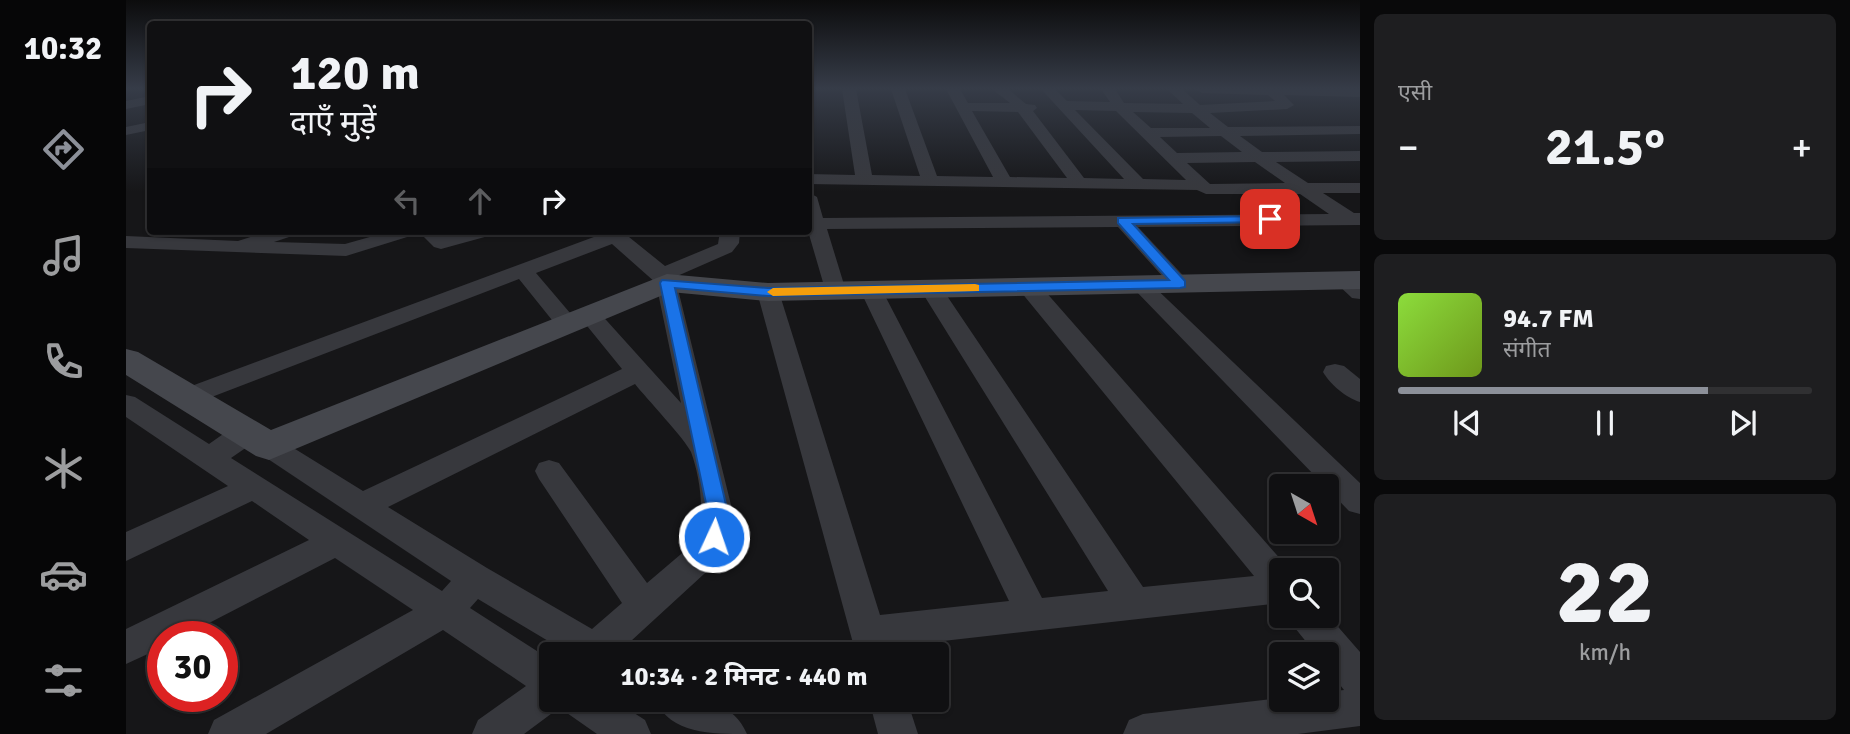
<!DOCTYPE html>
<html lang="hi">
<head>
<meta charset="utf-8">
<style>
  body { margin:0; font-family:Signika,"Noto Sans Devanagari",sans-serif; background:#1e1e20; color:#f1f3f6; height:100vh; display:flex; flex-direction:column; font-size:26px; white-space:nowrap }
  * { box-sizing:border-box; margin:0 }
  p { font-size:23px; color:#9c9d9f }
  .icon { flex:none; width:38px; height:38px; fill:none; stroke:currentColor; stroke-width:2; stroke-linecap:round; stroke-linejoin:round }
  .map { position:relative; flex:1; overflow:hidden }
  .panel { display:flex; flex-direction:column; gap:14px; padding:14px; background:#09090a; width:490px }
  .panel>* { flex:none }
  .top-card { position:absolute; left:21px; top:21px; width:665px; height:214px; border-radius:7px; box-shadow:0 2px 5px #0004,0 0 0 2px #303032; background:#101012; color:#f1f3f6; overflow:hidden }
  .needle { width:46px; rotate:141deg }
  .fabs { position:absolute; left:1143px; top:474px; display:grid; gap:14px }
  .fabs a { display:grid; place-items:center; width:70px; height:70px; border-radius:7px; background:#101012; box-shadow:0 2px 5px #0004,0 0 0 2px #303032; font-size:35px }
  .speed { position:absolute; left:21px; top:621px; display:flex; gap:14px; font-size:35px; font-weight:700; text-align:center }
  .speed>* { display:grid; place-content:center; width:91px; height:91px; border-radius:50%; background:#101012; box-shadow:0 2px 5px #0004,0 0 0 2px #303032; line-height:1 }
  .speed .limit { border:10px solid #d22; background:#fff; color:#111 }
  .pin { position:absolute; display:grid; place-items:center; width:60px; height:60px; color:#fff; margin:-30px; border-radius:14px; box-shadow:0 4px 10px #0006 }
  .me { position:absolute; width:77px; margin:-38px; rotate:3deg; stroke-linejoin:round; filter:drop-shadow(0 0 5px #0008) }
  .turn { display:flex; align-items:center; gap:24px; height:147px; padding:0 28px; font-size:32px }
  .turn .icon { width:91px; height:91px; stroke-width:2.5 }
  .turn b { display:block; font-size:49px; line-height:60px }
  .lanes { display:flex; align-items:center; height:66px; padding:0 28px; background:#0003; justify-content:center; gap:35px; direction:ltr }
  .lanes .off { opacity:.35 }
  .big { font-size:52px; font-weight:700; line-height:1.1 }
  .panel .card { flex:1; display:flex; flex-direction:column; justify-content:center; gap:10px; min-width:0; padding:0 24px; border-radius:10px; background:#1e1e20 }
  .panel .dial { align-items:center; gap:0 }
  .dial b { font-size:91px; line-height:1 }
  .song { display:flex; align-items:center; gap:21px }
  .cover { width:84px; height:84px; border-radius:10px; background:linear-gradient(135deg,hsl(90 70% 55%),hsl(80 70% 35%)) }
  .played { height:7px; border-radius:4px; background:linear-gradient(90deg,#8c9099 75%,#303032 75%) }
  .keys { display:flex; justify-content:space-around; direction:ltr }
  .heat { display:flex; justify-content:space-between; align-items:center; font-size:38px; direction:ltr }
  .trip { position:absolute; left:413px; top:642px; width:410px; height:70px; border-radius:7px; background:#101012; box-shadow:0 2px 5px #0004,0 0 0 2px #303032; font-weight:700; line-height:70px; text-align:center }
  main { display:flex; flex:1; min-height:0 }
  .tab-bar { display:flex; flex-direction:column; width:126px; justify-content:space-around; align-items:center; background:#060607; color:#9c9d9f }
  .tab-bar .icon { width:49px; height:49px }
  .tab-bar .on { color:#8c9099 }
  .tab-bar b { font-size:32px; color:#f1f3f6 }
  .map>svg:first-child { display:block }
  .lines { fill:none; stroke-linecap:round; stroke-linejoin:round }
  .street { fill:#37383d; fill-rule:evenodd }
  .secondary { fill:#45474d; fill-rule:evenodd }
  .route { fill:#1a73e8; stroke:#114b97; stroke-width:2 }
  .slow { fill:#f59e0b }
</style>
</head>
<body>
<main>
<nav class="tab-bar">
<b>10:32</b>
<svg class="icon on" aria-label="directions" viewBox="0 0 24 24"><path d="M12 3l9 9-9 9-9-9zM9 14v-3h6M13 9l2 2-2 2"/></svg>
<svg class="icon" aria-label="music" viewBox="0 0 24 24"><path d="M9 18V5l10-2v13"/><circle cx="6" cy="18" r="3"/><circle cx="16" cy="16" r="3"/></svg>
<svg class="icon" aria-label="phone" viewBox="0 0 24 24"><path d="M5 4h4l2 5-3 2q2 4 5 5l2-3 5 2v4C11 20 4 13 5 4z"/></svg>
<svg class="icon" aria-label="climate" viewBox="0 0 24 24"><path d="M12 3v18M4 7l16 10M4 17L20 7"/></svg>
<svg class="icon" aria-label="car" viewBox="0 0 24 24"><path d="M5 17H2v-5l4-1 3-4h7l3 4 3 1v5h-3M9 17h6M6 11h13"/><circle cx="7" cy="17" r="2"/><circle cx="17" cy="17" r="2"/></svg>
<svg class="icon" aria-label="filters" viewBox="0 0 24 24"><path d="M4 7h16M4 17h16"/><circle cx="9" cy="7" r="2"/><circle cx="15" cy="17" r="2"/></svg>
</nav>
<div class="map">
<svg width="1234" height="734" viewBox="0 0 1234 734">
  <rect width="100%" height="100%" fill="#161618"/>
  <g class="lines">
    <g class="street">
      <path d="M716,89H730L746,175L794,176L765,89H779L811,176L867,177L820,89H834L842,103H884L866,89H882L900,104L909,105L911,108L907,111L958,178L998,179L915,89H929L941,101L984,102L975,89H989L998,103L1057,104L1041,89H1056L1074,105L1149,101L1142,95L1076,93L1069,89H1234V97L1158,95L1168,105L1161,109L1084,113L1102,127L1234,126V134L1114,136L1136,152L1234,151V161L1150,162L1182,183H1234V193H1197L1228,213H1234V225L1012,227L1065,284L1061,288H1047L992,227L701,229L720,291L717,296H701L682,231V192L691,197L697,218L1203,214L1174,194H1080L1071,190L682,184V174L729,175ZM949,110L990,111L1060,180L1017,179ZM846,111L892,112L941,178L884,177ZM1007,112L1066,113L1084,128H1025ZM1095,136L1116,152L1051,153L1034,137ZM1129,162L1159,183L1084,184L1061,163Z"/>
      <polygon points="24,96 24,104 0,109 0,101"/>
      <polygon points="24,122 24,130 0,135 0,127"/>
      <polygon points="143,231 166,233 163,237 148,242 219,244 265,231 313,231 319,236 337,231 369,231 366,235 315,249 308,247 294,233 220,256 0,248 0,236 112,241"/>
      <path d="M484,231H512L503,237L539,266L592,244L594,231H614L613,243L606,252L549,277L607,513L604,537L590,563L493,652L494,654H444L352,599L344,608L425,660V700H488L519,720L525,734H471L441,713L437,705L398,734H346L352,720L400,686L317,630L140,734H82L88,720L287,610L209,558L56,637H37V647L0,664V629L183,540L126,501L0,561V532L102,486L0,417V395L9,397L83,444C98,434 112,420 131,426L135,433L131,440L105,458L316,591L325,581L133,453L129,446L133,439L143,436L153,439L237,491L496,369L453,316L456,311H472L555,403L530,283L486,244L410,273L450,320L453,325L450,330H434L393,279L70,403L61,406L52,403L48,397L52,391ZM509,384C520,398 559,439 565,452C574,476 581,521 568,543L521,583L433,463L423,460L413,463L409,471L413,479L496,603L466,629L361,568L262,507Z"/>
      <polygon points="1219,275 1234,282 1234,299 1226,298 1208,281 1212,277"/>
      <polygon points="1014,278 1021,280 1234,483 1234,514 1223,511 1007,288 1003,284 1007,280"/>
      <polygon points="903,281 911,282 1164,570 1155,570 1155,603 764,647 766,654 730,654 631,292 634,287 650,287 653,292 754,615 883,601 734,290 737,285 753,285 756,290 916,598 982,591 794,289 797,284 813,284 1017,587 1128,576 895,292 892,287 895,282"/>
      <path d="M1209,364L1218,366L1234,379V402C1220,398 1204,384 1197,372L1200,366Z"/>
      <polygon points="1200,613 1234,652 1234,726 1172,734 997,734 1003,720 1017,714 1155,698 1155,700 1200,700 1200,692 1218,690 1200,667 1200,654 1190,654 1169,628 1164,616 1200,616"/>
      <path d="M529,700C565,700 604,695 621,734C585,734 545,734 529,700Z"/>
      <polygon points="743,700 781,700 792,734 752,734"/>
    </g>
    <polygon class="secondary" points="1234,271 1234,289 642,301 544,292 143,460 130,456 0,375 0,349 12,352 145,430 541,274 642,283"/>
  </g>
  <linearGradient id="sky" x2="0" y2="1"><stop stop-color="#0c0c0d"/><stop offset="0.46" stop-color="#363c48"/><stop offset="1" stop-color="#363c48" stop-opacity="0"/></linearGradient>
  <rect width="1234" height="192" fill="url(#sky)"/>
  <polygon class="route" points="1144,216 1150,219 1148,222 1007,224 1059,281 1059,287 1054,288 642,296 549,288 602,513 595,543 588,545 581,543 578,537 582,513 534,283 536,280 642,288 1043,280 992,223 992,218"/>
  <polygon class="slow" points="849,284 853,285 853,291 647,296 641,292 647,288"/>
</svg>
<div class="fabs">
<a><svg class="needle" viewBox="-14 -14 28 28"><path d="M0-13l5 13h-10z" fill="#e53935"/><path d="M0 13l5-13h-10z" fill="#9c9d9f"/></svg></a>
<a><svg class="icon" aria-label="search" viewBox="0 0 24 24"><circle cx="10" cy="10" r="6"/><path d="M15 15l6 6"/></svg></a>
<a><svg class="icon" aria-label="layers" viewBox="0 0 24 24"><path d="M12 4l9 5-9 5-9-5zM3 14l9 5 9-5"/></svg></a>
</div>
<div class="speed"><div class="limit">30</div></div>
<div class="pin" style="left:1144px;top:219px;background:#d93025"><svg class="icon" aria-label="arrive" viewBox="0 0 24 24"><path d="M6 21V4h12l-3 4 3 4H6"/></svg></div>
<svg class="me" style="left:588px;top:537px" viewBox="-20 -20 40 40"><circle r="17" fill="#1a73e8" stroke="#fff" stroke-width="3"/><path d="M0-11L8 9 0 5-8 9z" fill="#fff"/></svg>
<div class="trip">10:34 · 2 मिनट · 440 m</div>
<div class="top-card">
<div class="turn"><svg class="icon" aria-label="right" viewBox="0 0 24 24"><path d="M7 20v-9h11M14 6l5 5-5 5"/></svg><div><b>120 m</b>दाएँ मुड़ें</div></div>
<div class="lanes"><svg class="icon off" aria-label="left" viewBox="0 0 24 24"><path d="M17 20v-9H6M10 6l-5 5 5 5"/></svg><svg class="icon off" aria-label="ahead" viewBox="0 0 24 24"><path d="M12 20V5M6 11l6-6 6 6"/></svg><svg class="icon" aria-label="right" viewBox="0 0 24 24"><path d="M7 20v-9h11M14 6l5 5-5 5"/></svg></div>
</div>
</div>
<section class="panel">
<div class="card"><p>एसी</p>
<div class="heat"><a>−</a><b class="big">21.5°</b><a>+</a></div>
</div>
<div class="card">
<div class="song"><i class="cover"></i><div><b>94.7 FM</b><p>संगीत</p></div></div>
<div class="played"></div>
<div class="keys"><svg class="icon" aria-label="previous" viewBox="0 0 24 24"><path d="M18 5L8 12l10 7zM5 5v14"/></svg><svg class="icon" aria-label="pause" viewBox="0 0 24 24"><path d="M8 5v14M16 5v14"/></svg><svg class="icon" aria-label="next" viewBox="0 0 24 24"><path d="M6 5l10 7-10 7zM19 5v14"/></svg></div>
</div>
<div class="card dial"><b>22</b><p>km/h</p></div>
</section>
</main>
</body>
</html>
